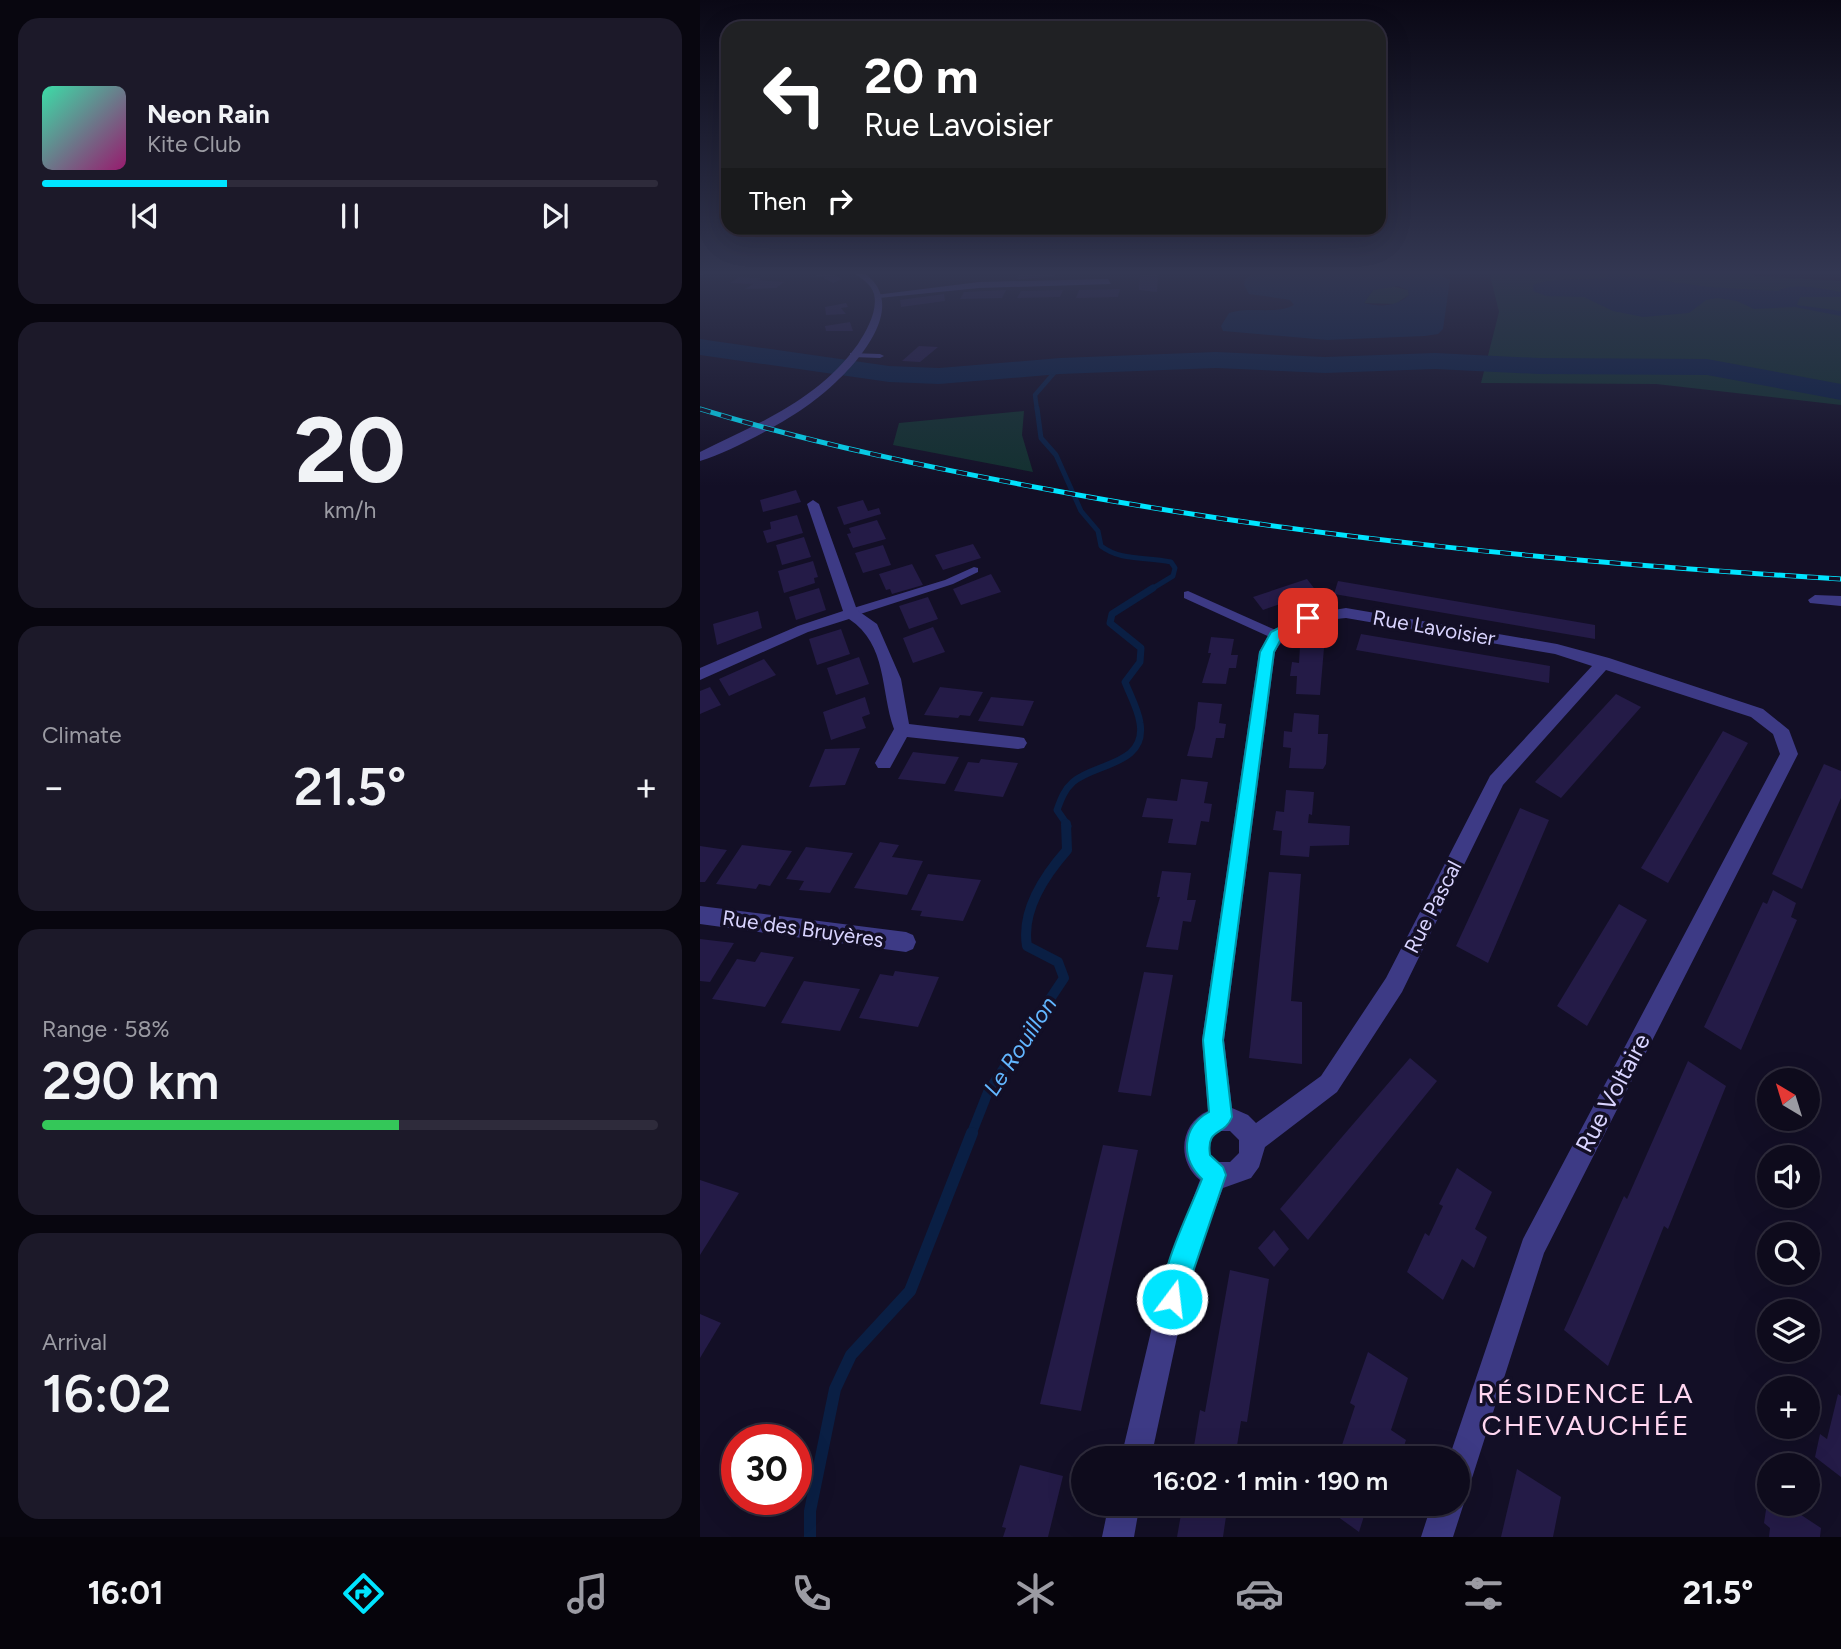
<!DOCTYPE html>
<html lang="en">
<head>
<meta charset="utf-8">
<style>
  body { margin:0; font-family:Figtree,sans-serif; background:#1c1929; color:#f1f3f6; height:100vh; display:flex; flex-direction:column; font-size:26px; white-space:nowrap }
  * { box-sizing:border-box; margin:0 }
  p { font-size:23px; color:#9b9ba3 }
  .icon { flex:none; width:38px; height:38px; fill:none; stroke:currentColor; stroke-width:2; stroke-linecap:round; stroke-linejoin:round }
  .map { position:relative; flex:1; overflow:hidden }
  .sheet { display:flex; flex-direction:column; gap:18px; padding:18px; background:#08060f; width:700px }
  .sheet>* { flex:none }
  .hud { position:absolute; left:21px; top:21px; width:665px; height:214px; border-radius:21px; box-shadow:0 7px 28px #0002,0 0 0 2px #2e2b3b; background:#202124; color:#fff; overflow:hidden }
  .needle { width:46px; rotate:322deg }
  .fabs { position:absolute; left:1057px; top:1068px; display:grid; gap:14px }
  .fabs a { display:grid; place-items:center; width:63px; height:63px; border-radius:50%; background:#0e0b1c; box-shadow:0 7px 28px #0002,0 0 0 2px #2e2b3b; font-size:35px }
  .speed { position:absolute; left:21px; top:1424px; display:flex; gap:14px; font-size:35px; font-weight:700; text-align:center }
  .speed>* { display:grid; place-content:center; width:91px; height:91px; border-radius:50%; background:#0e0b1c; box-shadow:0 7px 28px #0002,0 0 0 2px #2e2b3b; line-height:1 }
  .speed .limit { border:10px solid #d22; background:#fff; color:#111 }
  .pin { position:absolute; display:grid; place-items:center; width:60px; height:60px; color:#fff; margin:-30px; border-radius:14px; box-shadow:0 4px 10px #0006 }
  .me { position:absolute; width:77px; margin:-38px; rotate:15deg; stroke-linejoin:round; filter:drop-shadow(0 0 5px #0008) }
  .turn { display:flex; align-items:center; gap:24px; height:147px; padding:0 28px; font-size:32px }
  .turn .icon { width:91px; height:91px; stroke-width:2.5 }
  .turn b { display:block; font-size:49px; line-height:60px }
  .then { display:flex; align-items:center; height:66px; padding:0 28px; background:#0003; gap:14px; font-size:26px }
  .big { font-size:52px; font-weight:600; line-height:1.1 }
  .sheet .card { flex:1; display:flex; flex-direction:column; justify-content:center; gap:10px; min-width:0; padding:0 24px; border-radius:21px; background:#1c1929 }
  .sheet .dial { align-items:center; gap:0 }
  .dial b { font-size:91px; line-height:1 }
  .song { display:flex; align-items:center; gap:21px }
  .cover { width:84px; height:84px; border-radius:10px; background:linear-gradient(135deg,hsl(160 70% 55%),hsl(320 70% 35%)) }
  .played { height:7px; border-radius:4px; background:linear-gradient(90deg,#00e5ff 30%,#2e2b3b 30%) }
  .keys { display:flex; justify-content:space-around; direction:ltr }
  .heat { display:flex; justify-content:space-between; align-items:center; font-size:38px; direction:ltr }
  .charge { height:10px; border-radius:5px; background:linear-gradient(90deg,#34c759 58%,#2e2b3b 0) }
  .trip { position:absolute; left:371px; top:1446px; width:399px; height:70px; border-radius:35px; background:#0e0b1c; box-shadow:0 7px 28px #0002,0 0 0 2px #2e2b3b; font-weight:600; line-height:70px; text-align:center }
  .tab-bar { display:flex; height:112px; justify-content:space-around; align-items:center; background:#06040b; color:#9b9ba3 }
  .tab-bar .icon { width:49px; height:49px }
  .tab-bar .on { color:#00e5ff }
  .tab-bar b { font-size:32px; color:#f1f3f6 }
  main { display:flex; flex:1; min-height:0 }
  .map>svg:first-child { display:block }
  .green { fill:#12302f }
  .water { fill:#0a1f44; fill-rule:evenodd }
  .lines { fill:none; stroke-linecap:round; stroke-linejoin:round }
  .stream-far4 { stroke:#0a1f44; stroke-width:4.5 }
  .stream-far3 { stroke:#0a1f44; stroke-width:5 }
  .stream-far2 { stroke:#0a1f44; stroke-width:7 }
  .stream-far1 { stroke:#0a1f44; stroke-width:10 }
  .stream { stroke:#0a1f44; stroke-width:12 }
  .river { fill:#0a1f44; fill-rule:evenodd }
  .building { fill:#241b47 }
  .service { fill:#3d3a85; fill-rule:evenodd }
  .minor { fill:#3d3a85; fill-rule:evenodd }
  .tertiary { fill:#3d3a85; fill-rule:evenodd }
  .rail-casing { stroke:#00e5ff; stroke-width:5 }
  .rail { stroke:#130f26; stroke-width:3.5; stroke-dasharray:11; stroke-linecap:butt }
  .route { fill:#00e5ff; stroke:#0095a6; stroke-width:2 }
  .labels { text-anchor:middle; stroke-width:7; stroke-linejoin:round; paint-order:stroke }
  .street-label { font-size:21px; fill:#d9d4ff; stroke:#130f26 }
  .water-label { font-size:23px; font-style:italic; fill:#62b6ff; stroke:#130f26 }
  .near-street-label { font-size:24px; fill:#d9d4ff; stroke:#130f26 }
  .near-neighbourhood-label { font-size:28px; letter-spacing:2px; fill:#ffd6f0; stroke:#130f26 }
</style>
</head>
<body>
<main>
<section class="sheet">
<div class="card">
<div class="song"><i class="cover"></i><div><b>Neon Rain</b><p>Kite Club</p></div></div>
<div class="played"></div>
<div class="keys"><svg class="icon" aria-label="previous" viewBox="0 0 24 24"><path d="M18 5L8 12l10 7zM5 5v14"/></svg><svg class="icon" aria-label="pause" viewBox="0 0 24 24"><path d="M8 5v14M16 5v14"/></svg><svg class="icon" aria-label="next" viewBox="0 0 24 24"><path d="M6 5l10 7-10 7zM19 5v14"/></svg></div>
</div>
<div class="card dial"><b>20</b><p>km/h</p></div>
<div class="card"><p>Climate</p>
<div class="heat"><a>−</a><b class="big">21.5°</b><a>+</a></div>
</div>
<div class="card"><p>Range · 58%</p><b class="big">290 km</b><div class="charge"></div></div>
<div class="card"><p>Arrival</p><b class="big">16:02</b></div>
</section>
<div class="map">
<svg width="1141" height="1537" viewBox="0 0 1141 1537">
  <rect width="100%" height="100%" fill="#130f26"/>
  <g class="green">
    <polygon points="789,271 1050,271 1055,276 1141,281 1141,405 956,384 781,383 799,312"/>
    <polygon points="691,286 708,290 709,295 695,304 664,303 673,290"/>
    <polygon points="324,411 322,435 333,472 193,445 199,423"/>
  </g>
  <g class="water">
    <path d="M554,271H736L750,280L743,329L738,334L725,336L627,340L523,331L521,326L529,313C550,306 575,315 594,305L590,300L549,294L544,285L545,280ZM698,286L708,290L709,295C696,307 680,307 664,303L673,290Z"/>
    <path d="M907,273L1009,287L1078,291C1094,282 1123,289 1141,292V297H1100L1097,305L1141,311V316L1095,307L1054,309L1037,301L1018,298L1006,300L989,313L943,317L913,311L884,297L846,296L833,291V285C856,276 882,281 906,278Z"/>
  </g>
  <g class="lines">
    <polyline class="stream-far4" points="337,410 335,395 360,366"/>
    <path class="stream-far3" d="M337,408L341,438L356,455L381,511L398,531L401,546C422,562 446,556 471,562L475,568L473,576L450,590"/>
    <path class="stream-far2" d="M368,826L357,810C361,799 364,790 373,782C395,763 447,765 440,723C438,709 430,695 425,682L440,662L441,648L410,623L412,614L453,588"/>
    <path class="stream-far1" d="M271,1135L288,1092L364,978L358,962L327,946C321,911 345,875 367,850L366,824"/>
    <polyline class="stream" points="110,1537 110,1511 135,1389 151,1355 210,1291 272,1133"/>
    <polygon class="river" points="0,339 189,366 239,368 360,358 516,352 625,357 735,353 839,358 1007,359 1141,384 1141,400 1007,375 839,374 735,369 625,373 516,368 360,374 239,384 189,382 0,355"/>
  </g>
  <g class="building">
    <polygon points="357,271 354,277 317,279 320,272"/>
    <polygon points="128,272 142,279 133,283 122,277 110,277"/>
    <polygon points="458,274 457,292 439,290 440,275"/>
    <polygon points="39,277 61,278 58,280 84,282 76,288 45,289 53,284 30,283"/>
    <polygon points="420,289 418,297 376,298 379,290"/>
    <polygon points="306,290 302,298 260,299 264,292"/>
    <polygon points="363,290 360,297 317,298 321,291"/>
    <polygon points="244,294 245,301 201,307 200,300"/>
    <polygon points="146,303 148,307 141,308 146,314 126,315 125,307"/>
    <polygon points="150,322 153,331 126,331 125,326"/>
    <polygon points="219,346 238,347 220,362 202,361"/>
    <polygon points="96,490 101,502 63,512 60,500"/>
    <polygon points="163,500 168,511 179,508 181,514 144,525 137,507"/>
    <polygon points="97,515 103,533 67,543 63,531 71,529 70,522"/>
    <polygon points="177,520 186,539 153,548 147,534 151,533 149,528"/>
    <polygon points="104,537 111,557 82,565 76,545"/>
    <polygon points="273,544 281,558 243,570 235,555"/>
    <polygon points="183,545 191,565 163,573 155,553"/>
    <polygon points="113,561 118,577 114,578 115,583 84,593 78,571"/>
    <polygon points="212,564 223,585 192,594 190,589 186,590 179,574"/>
    <polygon points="291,574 301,592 261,605 253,589"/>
    <polygon points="607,579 617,592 597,598 601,602 585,607 583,603 563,610 553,597"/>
    <polygon points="638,581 895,625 895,639 634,594"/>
    <polygon points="119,588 126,610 96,620 89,597"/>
    <polygon points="228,597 238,619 209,629 199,606"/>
    <polygon points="58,611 62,628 17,645 13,624"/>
    <polygon points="233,627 245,652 213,663 203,638"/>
    <polygon points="141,629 150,654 117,665 109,639"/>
    <polygon points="661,634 850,666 849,683 656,650"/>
    <polygon points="511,637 534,639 531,655 538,655 537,661 536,668 529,668 526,684 502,683 511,653 508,653"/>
    <polygon points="600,646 624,648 620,695 596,694 597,676 590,676 592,662 599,663"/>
    <polygon points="159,657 169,684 136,695 127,668"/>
    <polygon points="64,659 76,675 29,696 19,679"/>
    <polygon points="10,687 21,705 0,714 0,691"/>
    <polygon points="240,687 283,692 270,716 260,715 258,718 224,715"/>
    <polygon points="916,694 941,707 861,798 835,782"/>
    <polygon points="165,697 170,714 162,717 166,728 131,740 123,712"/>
    <polygon points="291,697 334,701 323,726 278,721"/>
    <polygon points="498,702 522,704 519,723 526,724 524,738 516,738 512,758 487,756 495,728"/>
    <polygon points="594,713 619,715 618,734 628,734 626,764 623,769 589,768 591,748 583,747 584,731 592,732"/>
    <polygon points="1023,731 1048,743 968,883 941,868"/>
    <polygon points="160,748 145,785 109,787 125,749"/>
    <polygon points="213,752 230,754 259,757 245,784 198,779"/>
    <polygon points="281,759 318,763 303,797 254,791 268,762 279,763"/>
    <polygon points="1124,764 1141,771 1141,798 1102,889 1072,874"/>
    <polygon points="481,779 508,782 504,803 512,804 509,822 501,821 496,845 468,843 473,819 442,817 447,798 477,801"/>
    <polygon points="586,790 614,792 612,815 609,814 608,823 650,826 649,845 610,846 609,857 580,855 582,831 573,830 576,811 584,812"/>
    <polygon points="820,808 849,820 788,963 756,946"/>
    <polygon points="180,842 199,845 192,857 223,861 207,895 154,888"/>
    <polygon points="42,845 92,851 70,886 59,884 56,889 16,884"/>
    <polygon points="0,846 27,850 5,882 0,882"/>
    <polygon points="106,847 153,853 130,893 99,890 104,881 86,879"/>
    <polygon points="462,871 491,873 487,900 496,900 491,922 483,921 478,950 446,947 460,897 457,897"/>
    <polygon points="569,872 601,874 591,1001 602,1002 602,1064 549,1058"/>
    <polygon points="228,874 281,880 263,921 220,916 222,911 211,910"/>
    <polygon points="1073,890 1096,903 1091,917 1097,920 1041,1050 1004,1027 1063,902 1067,904"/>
    <polygon points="919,904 947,920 887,1026 857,1006"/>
    <polygon points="0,939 34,943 10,982 0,981"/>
    <polygon points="61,952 94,957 65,1007 12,999 37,959 55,962"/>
    <polygon points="195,971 239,977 218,1027 159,1018 180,974 193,976"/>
    <polygon points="444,972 473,975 451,1096 418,1092"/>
    <polygon points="104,981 160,989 140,1031 81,1023"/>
    <polygon points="710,1058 737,1081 608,1240 580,1209"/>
    <polygon points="988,1061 1026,1086 968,1229 964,1226 908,1366 864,1330 924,1196 927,1199"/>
    <polygon points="403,1145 438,1150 381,1411 340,1404"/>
    <polygon points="757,1168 792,1192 775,1229 787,1237 774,1268 762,1259 743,1300 707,1272 725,1233 729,1236 743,1206 739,1204"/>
    <polygon points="0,1180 39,1193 0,1255"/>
    <polygon points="574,1230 589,1249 574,1267 558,1248"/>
    <polygon points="530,1270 569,1279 547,1422 541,1421 535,1458 492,1458 500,1410 505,1412"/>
    <polygon points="0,1314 21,1323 0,1358"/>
    <polygon points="668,1352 708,1378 691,1430 706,1440 700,1458 631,1458 636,1444 641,1448 655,1406 650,1403"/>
    <polygon points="1138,1394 1141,1396 1141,1477 1115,1457 1120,1434 1127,1439"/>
    <polygon points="320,1465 363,1476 348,1537 303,1537 306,1528 302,1527"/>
    <polygon points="817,1469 861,1497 853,1537 801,1537"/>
    <polygon points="483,1503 528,1503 523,1537 477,1537"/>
    <polygon points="619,1503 668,1503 659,1532"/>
    <polygon points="1067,1503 1083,1503 1121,1528 1120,1537 1069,1537 1070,1528 1064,1523"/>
  </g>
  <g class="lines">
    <g class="service">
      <polygon points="0,271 25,271 0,275"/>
      <polygon points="150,353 180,354 184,356 180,358 153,357 150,357"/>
      <polygon points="274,567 278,568 278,572 253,584 151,617 145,613 147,610 245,580"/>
      <polygon points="488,591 580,632 582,635 580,638 572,638 484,598 484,592"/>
    </g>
    <g class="minor">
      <polygon points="408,279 411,284 279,288 179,298 175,295 279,282"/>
      <path d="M113,500L119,504L157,610L177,624L201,679L209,724L318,737L324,738L327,743L324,748L318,749L207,737L190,768H178L175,763L194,729C180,690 188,645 149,619L108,632L0,680V668L98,626L143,611L107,504Z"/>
      <polygon points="1115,595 1141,596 1141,606 1110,603 1108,600"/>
      <path d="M646,608L857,644L909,658L1063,709L1089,730L1098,754L844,1253L773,1475L769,1486L758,1490V1458H749L823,1239L1080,754L1073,734L1051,717L906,670L803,785L702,992L637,1092L565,1147L559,1167L551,1178L523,1188L491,1272L451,1458H421L465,1272L500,1180C476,1161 480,1123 508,1111L502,1040L559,652L571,631L603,615ZM646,618L855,654L892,666L790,776L686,978L621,1076L556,1123L548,1115L532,1108L524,1040L575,652C589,625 618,621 646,618ZM518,1131H530L539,1140V1153L530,1162H518L509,1153V1140Z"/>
      <polygon points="0,906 206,932 213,935 216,942 213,949 206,952 0,924"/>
      <polygon points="758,1492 764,1503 753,1537 721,1537 732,1503 758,1503"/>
      <polygon points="409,1503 440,1503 434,1537 402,1537"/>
    </g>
    <path class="tertiary" d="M152,271H161C218,306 146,378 111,403C84,423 32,451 0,461V452C59,423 118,400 158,344C167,330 178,311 174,294C171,283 160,278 152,271Z"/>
    <defs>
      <path id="rail" d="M0,409C115,444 232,468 351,490C612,539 876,563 1141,579"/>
    </defs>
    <use href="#rail" class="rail-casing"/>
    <use href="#rail" class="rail"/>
  </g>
  <linearGradient id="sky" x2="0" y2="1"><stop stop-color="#0a0815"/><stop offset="0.56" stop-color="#333752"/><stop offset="1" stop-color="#333752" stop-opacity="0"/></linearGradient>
  <rect width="1141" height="486" fill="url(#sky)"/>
  <path class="route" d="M608,613L615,618L613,621L581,639L574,652L523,1040L532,1117C524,1137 506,1127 510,1155L523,1167L526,1175L481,1307L472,1311L464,1307C453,1282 492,1206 502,1179C480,1158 482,1127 509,1112L503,1040L560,652L571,632Z"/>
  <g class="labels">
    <g class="street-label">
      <text transform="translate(734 628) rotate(10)" y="7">Rue Lavoisier</text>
      <text transform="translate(733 907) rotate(-63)" y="7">Rue Pascal</text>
      <text transform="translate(103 929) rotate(8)" y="7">Rue des Bruyères</text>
    </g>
    <g class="water-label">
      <text transform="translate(320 1046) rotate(-57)" y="8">Le Rouillon</text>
    </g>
    <g class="near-street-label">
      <text transform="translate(913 1093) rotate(-62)" y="8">Rue Voltaire</text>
    </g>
    <g class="near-neighbourhood-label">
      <text x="886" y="1403">RÉSIDENCE LA<tspan x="886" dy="32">CHEVAUCHÉE</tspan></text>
    </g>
  </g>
</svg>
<div class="fabs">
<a><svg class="needle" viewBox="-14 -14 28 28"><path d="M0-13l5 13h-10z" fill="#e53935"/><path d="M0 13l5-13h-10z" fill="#9b9ba3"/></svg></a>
<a><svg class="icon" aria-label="sound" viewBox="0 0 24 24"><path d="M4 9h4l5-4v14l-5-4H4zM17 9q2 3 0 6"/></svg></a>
<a><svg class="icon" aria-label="search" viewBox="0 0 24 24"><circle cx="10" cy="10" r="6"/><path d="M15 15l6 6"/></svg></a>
<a><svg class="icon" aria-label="layers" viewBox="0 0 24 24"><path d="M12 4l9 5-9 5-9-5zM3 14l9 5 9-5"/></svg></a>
<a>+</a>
<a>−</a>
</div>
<div class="speed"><div class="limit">30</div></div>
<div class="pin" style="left:608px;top:618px;background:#d93025"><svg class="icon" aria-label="arrive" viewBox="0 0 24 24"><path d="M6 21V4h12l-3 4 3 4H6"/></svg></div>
<svg class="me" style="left:472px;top:1299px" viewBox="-20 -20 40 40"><circle r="17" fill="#00e5ff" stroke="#fff" stroke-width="3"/><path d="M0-11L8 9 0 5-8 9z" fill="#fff"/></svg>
<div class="trip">16:02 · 1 min · 190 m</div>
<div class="hud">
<div class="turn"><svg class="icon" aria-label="left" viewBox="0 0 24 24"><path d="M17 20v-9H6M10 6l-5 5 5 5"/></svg><div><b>20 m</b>Rue Lavoisier</div></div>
<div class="then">Then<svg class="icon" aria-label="right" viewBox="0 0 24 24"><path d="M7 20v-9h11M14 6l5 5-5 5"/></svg></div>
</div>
</div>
</main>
<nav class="tab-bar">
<b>16:01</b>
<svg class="icon on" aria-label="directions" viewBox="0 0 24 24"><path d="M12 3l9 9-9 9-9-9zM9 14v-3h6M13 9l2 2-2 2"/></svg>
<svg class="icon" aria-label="music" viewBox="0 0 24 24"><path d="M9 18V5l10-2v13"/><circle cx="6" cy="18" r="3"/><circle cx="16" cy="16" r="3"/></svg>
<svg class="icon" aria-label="phone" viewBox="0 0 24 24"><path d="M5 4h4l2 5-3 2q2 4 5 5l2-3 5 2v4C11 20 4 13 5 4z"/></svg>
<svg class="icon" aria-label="climate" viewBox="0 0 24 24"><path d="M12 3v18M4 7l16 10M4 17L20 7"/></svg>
<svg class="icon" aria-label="car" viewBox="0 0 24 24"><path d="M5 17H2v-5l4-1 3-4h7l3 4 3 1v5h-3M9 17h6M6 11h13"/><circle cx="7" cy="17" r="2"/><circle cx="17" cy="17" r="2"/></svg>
<svg class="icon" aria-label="filters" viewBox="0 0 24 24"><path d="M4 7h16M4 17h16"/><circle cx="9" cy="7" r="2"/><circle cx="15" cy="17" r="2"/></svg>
<b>21.5°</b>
</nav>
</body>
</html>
